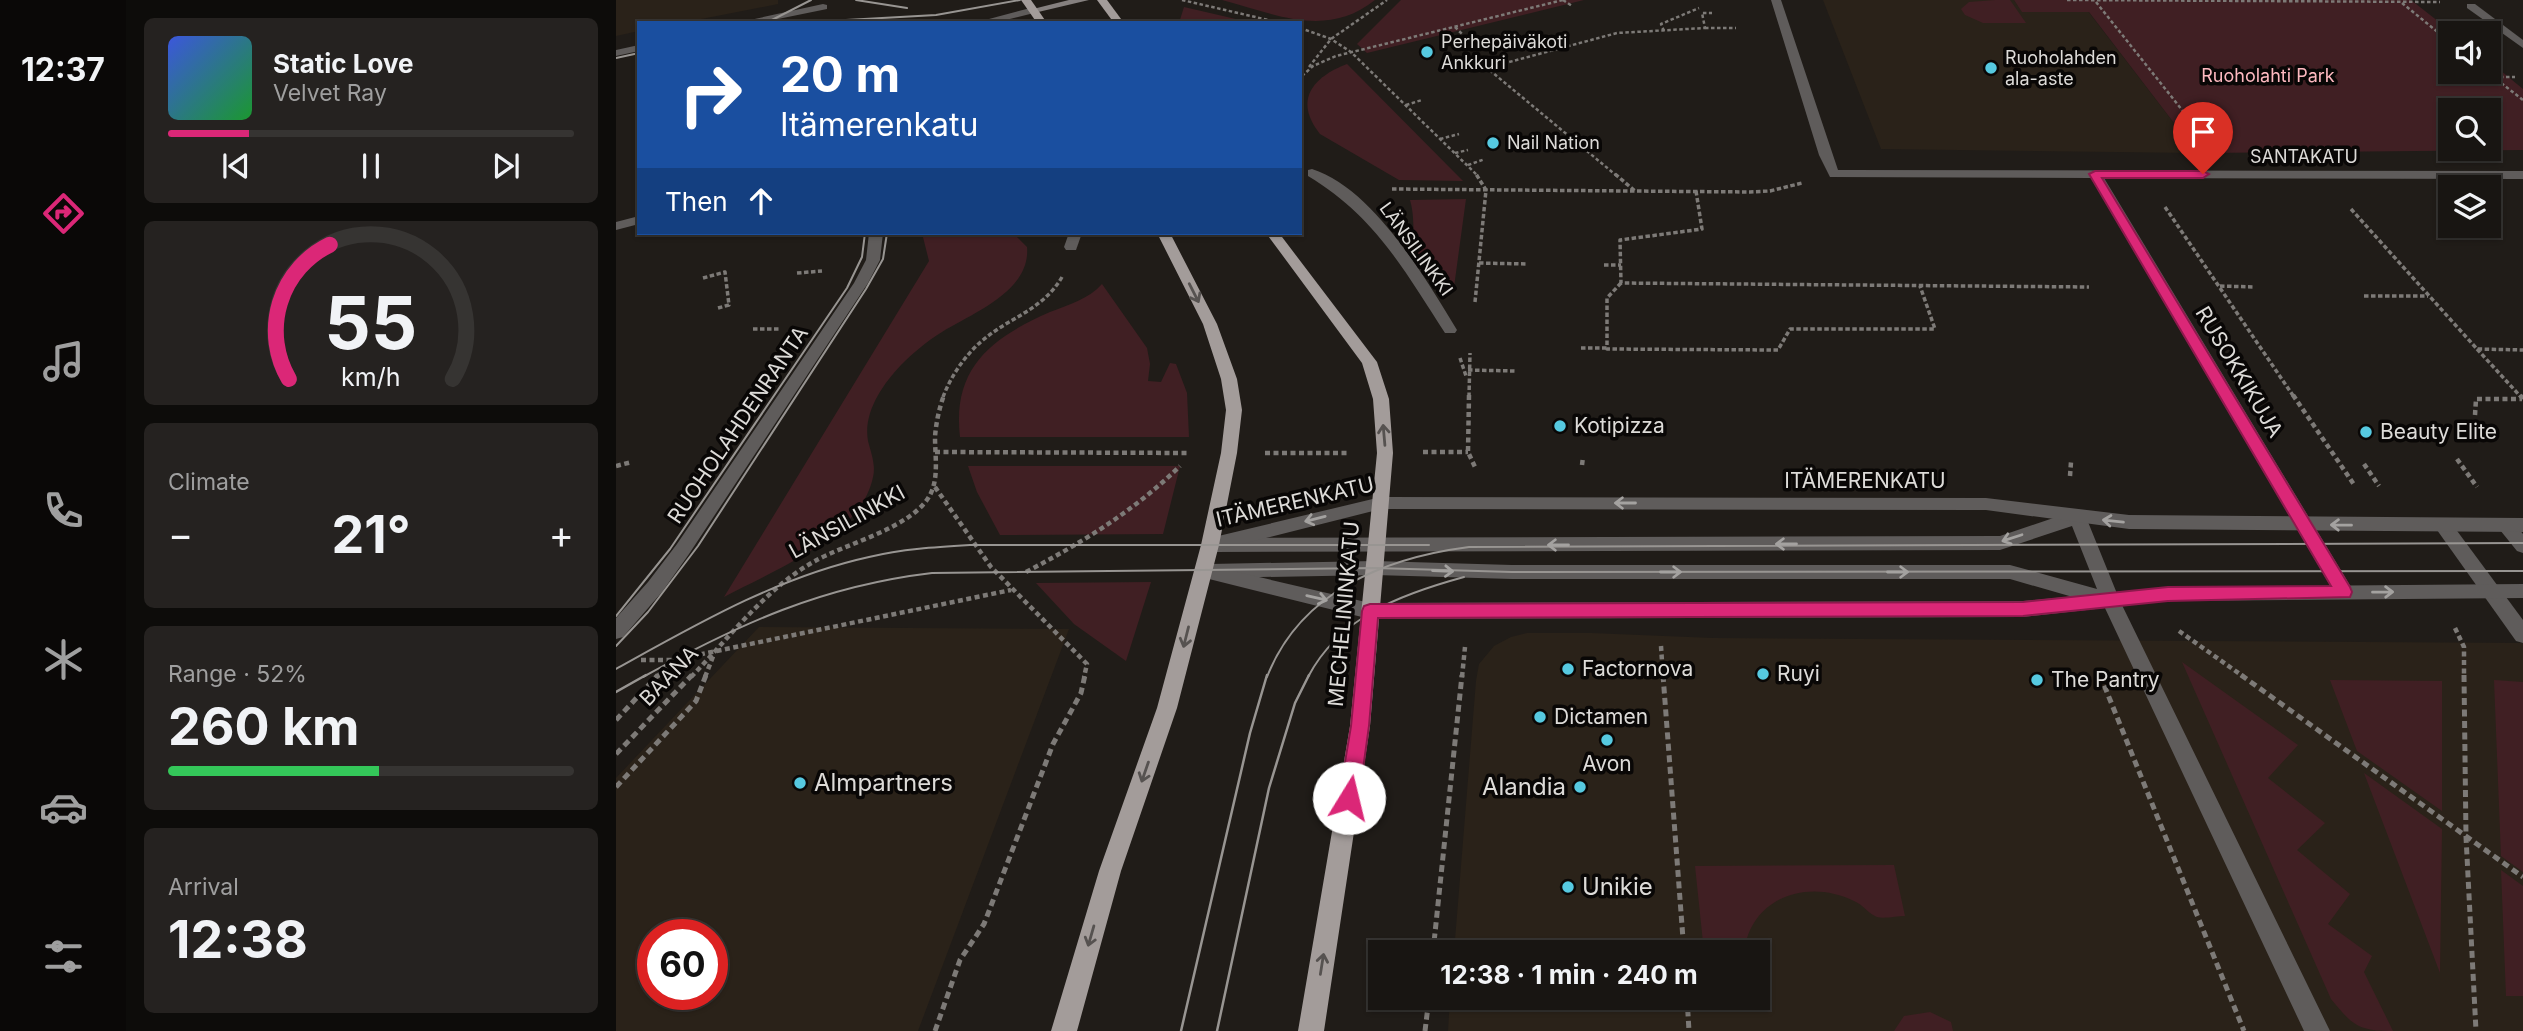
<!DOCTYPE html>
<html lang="en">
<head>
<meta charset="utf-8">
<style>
  body { margin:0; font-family:Inter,sans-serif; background:#252220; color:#f1f3f6; height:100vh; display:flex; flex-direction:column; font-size:26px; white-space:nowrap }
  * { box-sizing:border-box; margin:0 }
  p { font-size:23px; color:#9f9f9f }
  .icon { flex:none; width:38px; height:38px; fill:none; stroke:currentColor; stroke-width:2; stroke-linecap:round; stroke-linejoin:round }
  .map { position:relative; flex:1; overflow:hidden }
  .panel { display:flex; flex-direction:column; gap:18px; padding:18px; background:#0d0c0a; width:490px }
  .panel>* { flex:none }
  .guide { position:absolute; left:21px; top:21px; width:665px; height:214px; border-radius:0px; box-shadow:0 2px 5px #0004,0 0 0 2px #363432; background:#1a4fa0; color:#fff; overflow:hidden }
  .fabs { position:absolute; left:1822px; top:21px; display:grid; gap:14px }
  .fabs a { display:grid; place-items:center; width:63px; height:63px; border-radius:0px; background:#181512; box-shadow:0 2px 5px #0004,0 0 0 2px #363432; font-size:35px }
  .speed { position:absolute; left:21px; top:919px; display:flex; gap:14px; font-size:35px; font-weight:700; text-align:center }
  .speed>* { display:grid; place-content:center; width:91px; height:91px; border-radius:50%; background:#181512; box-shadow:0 2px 5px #0004,0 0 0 2px #363432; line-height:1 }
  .speed .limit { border:10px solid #d22; background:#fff; color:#111 }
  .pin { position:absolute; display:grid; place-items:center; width:60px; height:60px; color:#fff; margin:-72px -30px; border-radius:50% 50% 50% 0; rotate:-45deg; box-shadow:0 0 7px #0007 }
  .pin .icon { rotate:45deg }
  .me { position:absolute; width:77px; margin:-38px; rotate:9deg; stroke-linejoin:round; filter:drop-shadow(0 0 5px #0008) }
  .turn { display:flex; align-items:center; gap:24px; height:147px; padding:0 28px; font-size:32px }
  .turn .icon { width:91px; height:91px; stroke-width:2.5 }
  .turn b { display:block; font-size:49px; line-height:60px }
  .then { display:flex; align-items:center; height:66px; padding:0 28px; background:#0003; gap:14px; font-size:26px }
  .big { font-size:52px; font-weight:700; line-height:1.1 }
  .panel .tile { flex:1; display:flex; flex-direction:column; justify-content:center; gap:10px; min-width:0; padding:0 24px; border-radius:10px; background:#252220 }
  .panel .dial { align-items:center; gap:0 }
  .dial svg { height:182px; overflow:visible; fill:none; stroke:#363432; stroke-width:7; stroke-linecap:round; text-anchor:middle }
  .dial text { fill:#f1f3f6; stroke:none }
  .song { display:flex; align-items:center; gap:21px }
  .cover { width:84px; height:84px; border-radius:10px; background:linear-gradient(135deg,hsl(230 70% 55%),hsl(130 70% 35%)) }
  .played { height:7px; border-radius:4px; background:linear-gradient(90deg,#db2777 20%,#363432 20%) }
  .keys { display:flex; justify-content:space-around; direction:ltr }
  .heat { display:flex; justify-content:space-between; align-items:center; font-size:38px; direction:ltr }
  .charge { height:10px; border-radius:5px; background:linear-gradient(90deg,#34c759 52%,#363432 0) }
  .trip { position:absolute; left:752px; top:940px; width:402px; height:70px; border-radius:0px; background:#181512; box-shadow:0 2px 5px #0004,0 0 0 2px #363432; font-weight:700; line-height:70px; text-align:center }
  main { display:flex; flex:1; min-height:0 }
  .tabs { display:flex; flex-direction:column; width:126px; justify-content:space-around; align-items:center; background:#0a0807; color:#9f9f9f }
  .tabs .icon { width:49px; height:49px }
  .tabs .current { color:#db2777 }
  .tabs b { font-size:32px; color:#f1f3f6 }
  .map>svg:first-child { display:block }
  .built { fill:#2a2219; fill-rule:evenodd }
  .green { fill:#401f23; fill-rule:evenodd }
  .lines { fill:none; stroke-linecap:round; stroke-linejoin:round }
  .path-far3 { stroke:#7d7a77; stroke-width:2.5; stroke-dasharray:3.5 2.5; stroke-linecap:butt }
  .path-far2 { stroke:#7d7a77; stroke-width:3.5; stroke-dasharray:4.5 2.5; stroke-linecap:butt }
  .path-far1 { stroke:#7d7a77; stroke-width:4.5; stroke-dasharray:5 3.5; stroke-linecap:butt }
  .path { stroke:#7d7a77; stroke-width:5; stroke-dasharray:7 4.5; stroke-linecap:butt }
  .service { fill:#5f5c5b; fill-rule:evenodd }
  .pedestrian { fill:#5f5c5b; fill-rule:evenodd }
  .minor { fill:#5f5c5b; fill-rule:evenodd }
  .tertiary { fill:#5f5c5b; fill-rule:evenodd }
  .secondary { fill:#85807f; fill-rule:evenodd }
  .primary { fill:#a39c9a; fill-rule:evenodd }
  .tram-far1 { stroke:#989592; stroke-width:2 }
  .tram { stroke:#989592; stroke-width:2.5 }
  .oneway { stroke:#565250 }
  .oneway2 { stroke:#a4a2a0 }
  .route { fill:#db2777; stroke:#8e194d; stroke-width:2 }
  .poi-dot { fill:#56c9e0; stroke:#090706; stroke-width:2.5 }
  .labels { text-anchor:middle; stroke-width:7; stroke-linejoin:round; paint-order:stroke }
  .far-poi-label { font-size:18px; fill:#dddbd8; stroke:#090706; text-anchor:start }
  .far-park-label { font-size:18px; fill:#feb9c0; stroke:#090706 }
  .far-street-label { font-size:18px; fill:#dddbd8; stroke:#090706 }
  .street-label { font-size:21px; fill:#dddbd8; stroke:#090706 }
  .poi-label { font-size:21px; fill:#dddbd8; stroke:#090706; text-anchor:start }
  .near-poi-label { font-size:24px; fill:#dddbd8; stroke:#090706; text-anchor:start }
</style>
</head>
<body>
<main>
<nav class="tabs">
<b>12:37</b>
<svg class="icon current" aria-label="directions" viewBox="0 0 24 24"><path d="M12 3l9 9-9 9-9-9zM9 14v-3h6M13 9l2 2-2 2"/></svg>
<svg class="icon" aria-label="music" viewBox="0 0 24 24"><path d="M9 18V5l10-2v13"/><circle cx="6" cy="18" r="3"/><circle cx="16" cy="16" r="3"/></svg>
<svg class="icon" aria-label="phone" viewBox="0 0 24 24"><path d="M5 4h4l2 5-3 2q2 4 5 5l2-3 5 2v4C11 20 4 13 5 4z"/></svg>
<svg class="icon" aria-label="climate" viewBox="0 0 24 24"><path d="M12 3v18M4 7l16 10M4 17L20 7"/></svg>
<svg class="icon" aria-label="car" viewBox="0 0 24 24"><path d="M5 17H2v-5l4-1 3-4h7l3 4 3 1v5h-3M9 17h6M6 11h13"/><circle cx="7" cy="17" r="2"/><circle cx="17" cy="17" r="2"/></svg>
<svg class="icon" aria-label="filters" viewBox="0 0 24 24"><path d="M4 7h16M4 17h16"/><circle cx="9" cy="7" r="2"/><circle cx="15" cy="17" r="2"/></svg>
</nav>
<section class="panel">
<div class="tile">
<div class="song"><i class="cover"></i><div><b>Static Love</b><p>Velvet Ray</p></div></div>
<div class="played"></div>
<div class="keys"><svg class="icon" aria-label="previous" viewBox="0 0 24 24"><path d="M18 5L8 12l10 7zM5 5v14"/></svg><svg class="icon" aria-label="pause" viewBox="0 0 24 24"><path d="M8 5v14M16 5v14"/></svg><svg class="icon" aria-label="next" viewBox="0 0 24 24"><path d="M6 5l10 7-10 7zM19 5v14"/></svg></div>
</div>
<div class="tile dial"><svg viewBox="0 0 100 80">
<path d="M14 69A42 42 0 1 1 86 69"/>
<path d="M14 69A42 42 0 0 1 32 10" stroke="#db2777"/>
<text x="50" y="56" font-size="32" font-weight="700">55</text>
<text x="50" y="72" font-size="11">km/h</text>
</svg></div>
<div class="tile"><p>Climate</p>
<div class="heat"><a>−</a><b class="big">21°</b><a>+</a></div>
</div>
<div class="tile"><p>Range · 52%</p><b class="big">260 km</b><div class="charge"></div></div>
<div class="tile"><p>Arrival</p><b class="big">12:38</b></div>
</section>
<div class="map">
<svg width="1907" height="1031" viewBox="0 0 1907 1031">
  <rect width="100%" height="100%" fill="#201c18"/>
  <g class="built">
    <polygon points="0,0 162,0 162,4 65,23 23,23 23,31 0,36"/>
    <polygon points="1207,0 1398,0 1402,6 1468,6 1581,153 1265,149"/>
    <path d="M143,627L453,629L302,1031H0V778ZM37,934H96V994H37Z"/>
    <polygon points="911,633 975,633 1097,638 1907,643 1907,1031 832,1031 834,998 1143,998 1143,952 838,952 860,681 863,664 878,646 895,637"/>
  </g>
  <g class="green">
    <path d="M606,0H759C710,39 660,14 606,0Z"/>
    <polygon points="785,0 968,0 751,53 741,44"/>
    <polygon points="1379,0 1394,0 1410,23 1367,23 1349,15 1345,9 1353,2"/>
    <path d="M1398,0H1795L1837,33H1834V72H1872L1873,61L1907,89V150L1581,153L1473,12H1406ZM1834,110H1872V149H1834Z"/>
    <polygon points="568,7 637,23 563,23"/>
    <path d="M731,64L847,181L783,180L704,134C677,100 697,77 731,64Z"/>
    <path d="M850,199L838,287C820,276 800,262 798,239C797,225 798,214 794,200Z"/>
    <path d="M306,233H397L411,247C415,291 357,313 326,332C311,341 297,353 285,365C266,385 247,413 252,441C255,453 260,465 257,477C245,537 156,571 108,597L313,261Z"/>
    <path d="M486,284L531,348L534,364L532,381L545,382L554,363L560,364L571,393L573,437H344C336,368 375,338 434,312C452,305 473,299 486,284Z"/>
    <polygon points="352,466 564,466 547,534 384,535 361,492"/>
    <polygon points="535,582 510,661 458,624 420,583"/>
    <path d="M1566,662L1682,745L1652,778L1709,823L1681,850L1734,894L1712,924L1756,956L1748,972L1777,1031C1743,1031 1737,1026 1715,999Z"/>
    <polygon points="1714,680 1826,681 1826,811 1741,751"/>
    <polygon points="1878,680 1907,682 1907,872 1885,856"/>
    <polygon points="1748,773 1826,829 1824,973"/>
    <path d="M1278,865L1289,916C1281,916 1268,919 1261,917C1253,914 1246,904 1238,901C1192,878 1135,897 1128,952H1088L1079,866Z"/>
    <polygon points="1885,870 1907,886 1907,996 1890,996"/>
    <polygon points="1314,1012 1335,1022 1337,1031 1278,1031 1288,1016"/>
  </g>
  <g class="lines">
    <g class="path-far3">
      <polyline points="566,0 665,23"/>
      <polyline points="947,0 956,6"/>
      <polyline points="1451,0 1824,2"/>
      <polyline points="1480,2 1590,140"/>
      <polyline points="1786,3 1834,42"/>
      <polyline points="839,27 846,34"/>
      <polyline points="684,28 715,39 735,52 862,176"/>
      <polyline points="1089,28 1120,28"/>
      <polyline points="1048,31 1045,24 1083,8"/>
      <polyline points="693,67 715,39 771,0"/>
      <polyline points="1871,72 1907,100"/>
      <polyline points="686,76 697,66 720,56 947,0"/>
      <polyline points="1860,77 1899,77"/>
      <polyline points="790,105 806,100"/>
      <polyline points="824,139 843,134"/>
      <polyline points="839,153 852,150"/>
      <polyline points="852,165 869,159"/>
      <polyline points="1001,176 871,68 1001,33 1089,28 1086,13 1096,13"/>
    </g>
    <g class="path-far2">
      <polyline points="999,174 1019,191"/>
      <polyline points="776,189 1134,192 1154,191 1186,183"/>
      <polyline points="1080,191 1086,229 1004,240 1005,283 1473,287"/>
      <polyline points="1549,207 1678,397"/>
      <polyline points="1735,209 1861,349 1907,350"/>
      <polyline points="863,263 912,264"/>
      <polyline points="988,265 1005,265"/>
      <polyline points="181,273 206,271"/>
      <polyline points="87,278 109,272 113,305 102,308"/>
      <polyline points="1005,283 991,298 991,349 1162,350 1174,329 1319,329 1304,286"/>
      <polyline points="1604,286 1638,287"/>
      <polyline points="1748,296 1812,296"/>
      <polyline points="859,302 870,190 860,174"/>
      <polyline points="137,329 164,329"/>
      <polyline points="965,348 991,348"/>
      <polyline points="1861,349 1905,397"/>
      <polyline points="844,358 850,376"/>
      <polyline points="852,370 899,371"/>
      <path d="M327,397C335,376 349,355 367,340C394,317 427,310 446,277"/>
      <polyline points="853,397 854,353"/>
    </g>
    <g class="path-far1">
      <polyline points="853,395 852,452 859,467"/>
      <polyline points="1677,395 1739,486"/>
      <polyline points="1904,395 1907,399"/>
      <polyline points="1859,415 1860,399 1906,399"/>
      <polyline points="319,452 574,453"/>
      <polyline points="807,452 852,452"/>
      <polyline points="649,453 732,453"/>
      <polyline points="1841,459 1861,487"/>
      <polyline points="1748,464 1763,486"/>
      <polyline points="966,465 967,457"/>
      <polyline points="0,466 16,462"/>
      <polyline points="1454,476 1455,462"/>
      <polyline points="319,487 375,567 471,664 468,677"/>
      <path d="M410,572C467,542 518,511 564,466"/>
      <polyline points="1839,628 1848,647 1848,677"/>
      <polyline points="1563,631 1628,677"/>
      <polyline points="1045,646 1047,677"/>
      <polyline points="25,660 57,660 395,590"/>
      <polyline points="1482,671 1485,677"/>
      <polyline points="41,677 57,660"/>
      <path d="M75,677C113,638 150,588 199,561C231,543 296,528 314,495C323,478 319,456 319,437C320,423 323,409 328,395"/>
      <polyline points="89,677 98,654"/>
      <polyline points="846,677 849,647"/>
    </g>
    <g class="path">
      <polyline points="1047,675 1068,952"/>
      <polyline points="1484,675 1628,1031"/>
      <polyline points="1625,675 1907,877"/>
      <polyline points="1848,675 1850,837 1860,1031"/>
      <polyline points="0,720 42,675"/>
      <polyline points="0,754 76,675"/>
      <polyline points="0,787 80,701 90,675"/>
      <polyline points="817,952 846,675"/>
      <polyline points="1071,998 1073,1031"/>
      <polyline points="319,1031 344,960 368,924 437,744 465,693 469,675"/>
      <polyline points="809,1031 813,998"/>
    </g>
    <g class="service">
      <polygon points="1461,510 1467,512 1470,517 1504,601 1714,1031 1688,1031 1488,606 1394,579 896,579 759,575 594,578 588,576 585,571 588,566 594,564 759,561 896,565 1394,565 1481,589 1456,526 1384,550 598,552 592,550 589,545 592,540 598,538 1384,536"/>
      <polygon points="1827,518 1833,520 1907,620 1907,643 1900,641 1821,530 1818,525 1821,520"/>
      <polygon points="1889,518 1895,520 1907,534 1907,553 1901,551 1880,525 1883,520"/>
    </g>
    <g class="pedestrian">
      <path d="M696,169C757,188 810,279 841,330L839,333H829C788,270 759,216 692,176V170Z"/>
      <polygon points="23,216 23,224 0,230 0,222"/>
      <polygon points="453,233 466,233 460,250 450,250 448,247"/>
    </g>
    <g class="minor">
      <polygon points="1155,0 1165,0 1222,170 1907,171 1907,179 1488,178 1735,587 1737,592 1735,597 1728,599 1721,597 1475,178 1214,177 1203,155"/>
      <polygon points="207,4 211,5 211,9 142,23 120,23"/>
      <polygon points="1851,4 1859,4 1907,40 1907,48 1851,8"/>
      <polygon points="418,7 423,10 422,12 377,23 358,23"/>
      <polygon points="23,45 23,51 0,56 0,50"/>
      <polygon points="253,233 267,233 264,260 252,283 73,554 46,592 7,637 0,639 0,618 32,582 61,544 238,283 250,260"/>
    </g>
    <g class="tertiary">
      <polygon points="765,497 1370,498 1513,515 1907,518 1907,532 1513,529 1370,510 765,509 594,552 588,550 585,545 588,540 594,538"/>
      <polygon points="587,564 754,603 1407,601 1552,587 1907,584 1907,598 1552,601 1407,617 754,619 581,576 578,571 581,566"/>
    </g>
    <polygon class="secondary" points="453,0 473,0 418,13 413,10"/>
    <g class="primary">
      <polygon points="405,0 415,0 431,23 421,23"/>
      <polygon points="481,0 491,0 508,23 498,23"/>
      <polygon points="541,233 554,233 601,324 621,379 626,410 621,453 603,545 561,708 505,871 461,1031 435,1031 483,871 541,708 585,545 605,453 610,410 605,379 587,324"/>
      <polygon points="650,233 663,233 761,362 773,399 777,453 754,726 708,1031 682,1031 734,726 761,453 757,399 746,363"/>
    </g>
    <g class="tram-far1">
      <polyline points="240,0 291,8"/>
      <polyline points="150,23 195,0"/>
      <polyline points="176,23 320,15 404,0"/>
      <polyline points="0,58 23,53"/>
      <polyline points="0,616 54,549 231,288 246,257 249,233"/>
      <polyline points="0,646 32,612 82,546 250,289 267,259 271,233"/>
      <path d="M0,669C81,624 162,577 253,557C286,549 320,547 354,545H813"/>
      <path d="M27,677C123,624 206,586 316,573L759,568L896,572L1907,571"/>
      <path d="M651,677C684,592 768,558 853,547L1907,543"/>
      <path d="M692,677C724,616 786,594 848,577"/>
    </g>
    <g class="tram">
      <polyline points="0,692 30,675"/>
      <polyline points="565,1031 634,733 651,675"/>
      <polyline points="601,1031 653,788 679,703 693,675"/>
    </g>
  </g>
  <defs><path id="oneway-shaft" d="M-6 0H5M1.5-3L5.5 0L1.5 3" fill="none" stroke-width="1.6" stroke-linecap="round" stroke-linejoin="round" transform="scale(1.75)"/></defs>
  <g class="oneway">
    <use href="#oneway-shaft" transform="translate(578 293) rotate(63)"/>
    <use href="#oneway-shaft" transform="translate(768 435) rotate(-95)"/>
    <use href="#oneway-shaft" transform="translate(570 637) rotate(104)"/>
    <use href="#oneway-shaft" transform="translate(529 772) rotate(109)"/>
    <use href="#oneway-shaft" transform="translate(475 936) rotate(106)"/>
    <use href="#oneway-shaft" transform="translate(706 964) rotate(-81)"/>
  </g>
  <g class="oneway2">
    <use href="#oneway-shaft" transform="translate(1009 503) rotate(-180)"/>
    <use href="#oneway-shaft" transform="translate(699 519) rotate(166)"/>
    <use href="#oneway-shaft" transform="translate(1497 521) rotate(-174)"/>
    <use href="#oneway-shaft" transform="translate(1725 525) rotate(-179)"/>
    <use href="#oneway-shaft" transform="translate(1396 538) rotate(162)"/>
    <use href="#oneway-shaft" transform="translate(1170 544) rotate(180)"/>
    <use href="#oneway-shaft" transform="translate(942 545) rotate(180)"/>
    <use href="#oneway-shaft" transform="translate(827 571) rotate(2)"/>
    <use href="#oneway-shaft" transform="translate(1055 572)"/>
    <use href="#oneway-shaft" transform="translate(1282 572)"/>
    <use href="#oneway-shaft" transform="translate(1767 592) rotate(-1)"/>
    <use href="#oneway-shaft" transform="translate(701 598) rotate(13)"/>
  </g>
  <polygon class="route" points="1479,171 1587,171 1593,174 1587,178 1486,178 1734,587 1736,592 1734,597 1552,601 1407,616 762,618 753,726 743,798 740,805 733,807 726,805 723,798 735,726 746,611 748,606 754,604 1407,602 1552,587 1715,586 1473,174"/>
  <g class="poi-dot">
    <circle cx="811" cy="52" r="7"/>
    <circle cx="1375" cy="68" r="7"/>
    <circle cx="877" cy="143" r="7"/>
    <circle cx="944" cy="426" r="7"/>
    <circle cx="1750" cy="432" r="7"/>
    <circle cx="952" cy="669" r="7"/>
    <circle cx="1147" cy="674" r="7"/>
    <circle cx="1421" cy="680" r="7"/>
    <circle cx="924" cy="717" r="7"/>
    <circle cx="991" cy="740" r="7"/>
    <circle cx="184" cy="783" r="7"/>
    <circle cx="964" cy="787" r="7"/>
    <circle cx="952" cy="887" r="7"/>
  </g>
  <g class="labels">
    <g class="far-poi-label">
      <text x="825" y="48">Perhepäiväkoti<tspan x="825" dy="21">Ankkuri</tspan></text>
      <text x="1389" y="64">Ruoholahden<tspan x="1389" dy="21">ala-aste</tspan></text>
      <text x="891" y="149">Nail Nation</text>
    </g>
    <g class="far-park-label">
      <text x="1652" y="82">Ruoholahti Park</text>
    </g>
    <g class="far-street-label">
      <text x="1688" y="163">SANTAKATU</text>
      <text transform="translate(800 249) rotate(54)" y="6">LÄNSILINKKI</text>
    </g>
    <g class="street-label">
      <text transform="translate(1623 372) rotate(59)" y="7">RUSOKKIKUJA</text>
      <text transform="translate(122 425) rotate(-56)" y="7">RUOHOLAHDENRANTA</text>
      <text x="1249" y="488">ITÄMERENKATU</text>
      <text transform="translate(679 502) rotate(-13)" y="7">ITÄMERENKATU</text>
      <text transform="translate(231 522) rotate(-29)" y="7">LÄNSILINKKI</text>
      <text transform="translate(728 614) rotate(-85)" y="7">MECHELININKATU</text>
      <text transform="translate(53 676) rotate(-46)" y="7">BAANA</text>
    </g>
    <g class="poi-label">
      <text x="958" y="433">Kotipizza</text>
      <text x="1764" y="439">Beauty Elite</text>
      <text x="966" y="676">Factornova</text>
      <text x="1161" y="681">Ruyi</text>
      <text x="1435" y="687">The Pantry</text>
      <text x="938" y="724">Dictamen</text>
      <text x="991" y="771" text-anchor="middle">Avon</text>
    </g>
    <g class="near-poi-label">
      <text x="198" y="791">Almpartners</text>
      <text x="950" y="795" text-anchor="end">Alandia</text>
      <text x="966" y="895">Unikie</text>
    </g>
  </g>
</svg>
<div class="fabs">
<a><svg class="icon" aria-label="sound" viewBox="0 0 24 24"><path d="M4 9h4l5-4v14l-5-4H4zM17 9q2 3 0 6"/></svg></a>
<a><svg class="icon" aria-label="search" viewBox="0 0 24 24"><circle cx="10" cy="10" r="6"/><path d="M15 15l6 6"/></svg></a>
<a><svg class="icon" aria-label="layers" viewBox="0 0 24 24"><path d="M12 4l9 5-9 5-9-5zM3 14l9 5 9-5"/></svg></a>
</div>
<div class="speed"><div class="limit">60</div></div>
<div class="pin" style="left:1587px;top:174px;background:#d93025"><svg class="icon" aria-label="arrive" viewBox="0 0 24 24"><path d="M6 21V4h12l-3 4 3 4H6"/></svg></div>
<svg class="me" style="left:733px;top:798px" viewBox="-20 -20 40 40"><circle r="19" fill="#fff"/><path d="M0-13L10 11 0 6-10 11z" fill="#db2777"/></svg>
<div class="trip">12:38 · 1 min · 240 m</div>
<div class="guide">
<div class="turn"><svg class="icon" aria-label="right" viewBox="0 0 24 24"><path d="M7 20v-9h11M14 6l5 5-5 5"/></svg><div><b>20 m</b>Itämerenkatu</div></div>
<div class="then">Then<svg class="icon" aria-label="ahead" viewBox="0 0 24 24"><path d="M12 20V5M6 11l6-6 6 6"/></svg></div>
</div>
</div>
</main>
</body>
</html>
